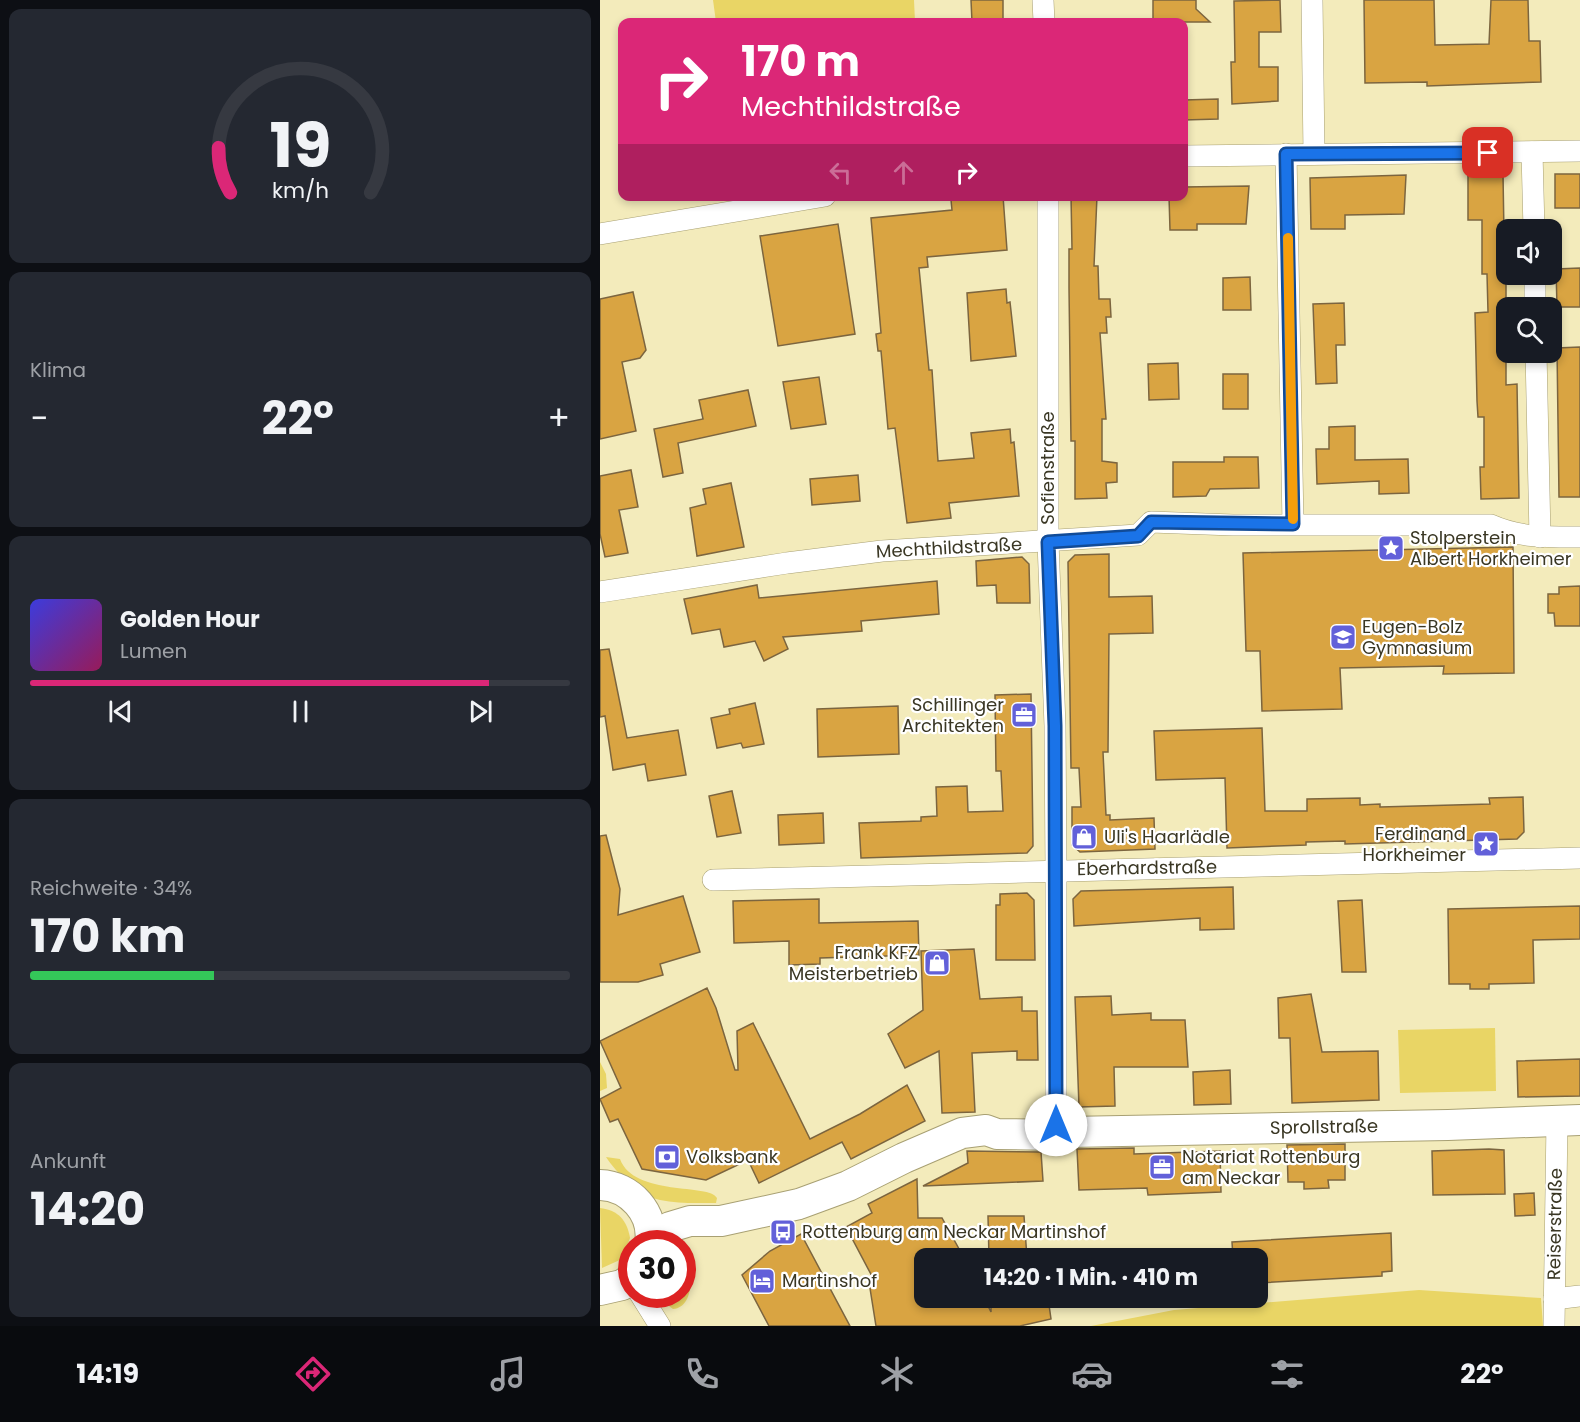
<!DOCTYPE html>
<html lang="de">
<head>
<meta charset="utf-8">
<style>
  body { margin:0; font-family:Poppins,sans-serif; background:#242831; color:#f1f3f6; height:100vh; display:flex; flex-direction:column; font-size:22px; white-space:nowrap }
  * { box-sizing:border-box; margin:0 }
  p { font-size:20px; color:#9ea1a6 }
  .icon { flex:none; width:33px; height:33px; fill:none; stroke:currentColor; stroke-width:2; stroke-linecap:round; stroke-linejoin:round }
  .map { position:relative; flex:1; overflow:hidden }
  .panel { display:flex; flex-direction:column; gap:9px; padding:9px; background:#0d0f14; width:600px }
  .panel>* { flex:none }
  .top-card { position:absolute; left:18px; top:18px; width:570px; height:183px; border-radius:12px; box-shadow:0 3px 9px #0003; background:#db2777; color:#fff; overflow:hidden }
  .controls { position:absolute; left:896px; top:219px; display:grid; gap:12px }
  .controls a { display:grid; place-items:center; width:66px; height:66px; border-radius:12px; background:#171b24; box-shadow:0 3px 9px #0003; font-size:30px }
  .speed { position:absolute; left:18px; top:1230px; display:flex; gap:12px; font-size:30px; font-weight:700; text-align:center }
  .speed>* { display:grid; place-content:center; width:78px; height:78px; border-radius:50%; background:#171b24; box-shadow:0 3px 9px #0003; line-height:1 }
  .speed .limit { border:9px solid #d22; background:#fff; color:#111 }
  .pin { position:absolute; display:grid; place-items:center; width:51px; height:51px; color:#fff; margin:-26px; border-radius:12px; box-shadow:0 3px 9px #0006 }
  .me { position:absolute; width:66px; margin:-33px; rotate:0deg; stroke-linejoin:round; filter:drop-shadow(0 0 4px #0008) }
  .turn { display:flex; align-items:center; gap:21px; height:126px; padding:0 24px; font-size:27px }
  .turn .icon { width:78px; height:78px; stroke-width:2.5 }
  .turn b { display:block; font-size:42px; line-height:51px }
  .lanes { display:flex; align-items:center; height:57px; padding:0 24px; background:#0003; justify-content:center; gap:30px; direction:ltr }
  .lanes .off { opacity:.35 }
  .big { font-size:45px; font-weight:700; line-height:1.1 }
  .panel .tile { flex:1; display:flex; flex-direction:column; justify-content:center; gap:9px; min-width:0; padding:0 21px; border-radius:12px; background:#242831 }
  .panel .dial { align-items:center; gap:0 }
  .dial svg { height:156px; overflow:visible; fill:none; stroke:#363941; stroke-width:7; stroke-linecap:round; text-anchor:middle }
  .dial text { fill:#f1f3f6; stroke:none }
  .song { display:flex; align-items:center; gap:18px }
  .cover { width:72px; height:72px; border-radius:9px; background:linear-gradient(135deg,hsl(240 70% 55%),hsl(330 70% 35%)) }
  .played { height:6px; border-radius:3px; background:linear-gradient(90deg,#db2777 85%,#363941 85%) }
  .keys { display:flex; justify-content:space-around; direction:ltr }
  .heat { display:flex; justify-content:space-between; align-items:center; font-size:33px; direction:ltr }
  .charge { height:9px; border-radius:4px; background:linear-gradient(90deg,#34c759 34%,#363941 0) }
  .trip { position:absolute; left:314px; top:1248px; width:354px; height:60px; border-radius:12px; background:#171b24; box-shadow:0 3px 9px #0003; font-weight:700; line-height:60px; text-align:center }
  .menu { display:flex; height:96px; justify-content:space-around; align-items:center; background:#090b0e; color:#9ea1a6 }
  .menu .icon { width:42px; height:42px }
  .menu .on { color:#db2777 }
  .menu b { font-size:27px; color:#f1f3f6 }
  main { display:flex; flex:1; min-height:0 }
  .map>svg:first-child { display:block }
  .green { fill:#e9d565 }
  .building { fill:#d9a442; stroke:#7c653f; stroke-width:1.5 }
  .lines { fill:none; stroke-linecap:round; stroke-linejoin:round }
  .minor-casing { stroke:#a8a073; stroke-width:22 }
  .secondary-casing { stroke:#a8a073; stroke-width:32 }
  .minor { stroke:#fff; stroke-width:21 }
  .secondary { stroke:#fff; stroke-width:30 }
  .route-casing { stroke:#114b97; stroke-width:15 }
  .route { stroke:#1a73e8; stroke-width:10 }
  .slow { stroke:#f59e0b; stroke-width:10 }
  .labels { text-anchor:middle; stroke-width:4.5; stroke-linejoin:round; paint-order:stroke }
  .street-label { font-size:18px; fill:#3a3724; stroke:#fff }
  .poi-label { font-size:18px; fill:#3a3724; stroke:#fff; text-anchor:start }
</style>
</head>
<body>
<main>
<section class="panel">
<div class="tile dial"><svg viewBox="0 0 100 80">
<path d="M14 69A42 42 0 1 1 86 69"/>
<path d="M14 69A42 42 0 0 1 8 46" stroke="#db2777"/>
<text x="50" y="56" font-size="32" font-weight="700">19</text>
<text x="50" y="72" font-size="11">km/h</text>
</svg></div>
<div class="tile"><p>Klima</p>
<div class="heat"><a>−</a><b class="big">22°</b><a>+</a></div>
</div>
<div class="tile">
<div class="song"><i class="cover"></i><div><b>Golden Hour</b><p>Lumen</p></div></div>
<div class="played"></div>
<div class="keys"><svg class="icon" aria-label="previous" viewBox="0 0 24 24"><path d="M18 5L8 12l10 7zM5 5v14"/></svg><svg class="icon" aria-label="pause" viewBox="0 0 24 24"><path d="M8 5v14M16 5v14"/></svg><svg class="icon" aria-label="next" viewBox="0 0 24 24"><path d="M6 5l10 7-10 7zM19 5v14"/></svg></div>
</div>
<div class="tile"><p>Reichweite · 34%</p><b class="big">170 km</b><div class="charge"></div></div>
<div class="tile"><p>Ankunft</p><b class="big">14:20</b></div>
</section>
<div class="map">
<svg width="980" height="1326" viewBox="0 0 980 1326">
  <rect width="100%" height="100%" fill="#f3ebbb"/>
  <g class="green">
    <polygon points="113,0 314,0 315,22 116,22"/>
    <polygon points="895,1028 896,1091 800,1093 798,1030"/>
    <polygon points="0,1062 6,1074 7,1088 0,1091"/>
    <path d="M6,1157L20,1159C34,1197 110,1183 117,1198L116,1203C98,1203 78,1204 60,1200C41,1196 16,1173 6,1157Z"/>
    <path d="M0,1208C18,1210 27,1220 30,1238L22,1259L2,1268Z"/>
    <path d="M83,1255C94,1267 95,1308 73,1309L65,1303L63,1295L82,1294Z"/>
    <polygon points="819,1290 941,1298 943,1326 491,1326 574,1310"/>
  </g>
  <g class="building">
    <polygon points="371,0 403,0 403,22 372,22"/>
    <polygon points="553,0 596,0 596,9 610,22 553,22"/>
    <polygon points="680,0 681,32 659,32 659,67 678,67 678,101 632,104 631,62 635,62 634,1"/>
    <polygon points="764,0 834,0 835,45 889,44 891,0 928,0 929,41 940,41 941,82 827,86 827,82 765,83"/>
    <polygon points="618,99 618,119 584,120 584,100"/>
    <polygon points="903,174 904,235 906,235 906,385 917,384 919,498 881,499 880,467 884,467 884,417 878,417 877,401 875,313 888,312 887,274 882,274 882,220 868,220 868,175"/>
    <rect x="955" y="174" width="25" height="34"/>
    <polygon points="806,175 804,214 745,215 745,229 711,229 710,178"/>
    <polygon points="649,186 646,224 597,224 597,230 570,230 569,196 584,196 584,187"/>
    <polygon points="403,196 407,250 327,257 328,267 319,268 329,370 332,370 338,461 374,458 371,433 410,429 411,443 414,442 419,496 349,503 351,518 307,523 295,428 288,429 281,351 278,351 276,334 281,333 271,218 352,210 351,200"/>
    <polygon points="471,196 497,196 494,266 498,266 499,299 510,299 511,317 506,317 507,333 500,333 506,419 502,419 502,461 517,463 517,482 506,483 507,498 475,499 475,441 471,441 469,288 469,249 472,249"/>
    <polygon points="238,224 255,334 178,346 160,236"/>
    <polygon points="980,268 980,307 957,307 956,269"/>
    <polygon points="650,277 651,310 623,310 623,278"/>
    <polygon points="406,289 407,303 410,302 416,356 371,361 367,293"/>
    <polygon points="33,292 46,350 40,358 22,362 36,431 0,439 0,299"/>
    <polygon points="744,303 745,345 736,345 737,383 716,384 713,304"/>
    <polygon points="980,347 980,497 959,497 957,348"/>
    <polygon points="578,363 579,399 549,400 548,364"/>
    <rect x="623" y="374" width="25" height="35"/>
    <polygon points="219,377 226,424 191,429 183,382"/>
    <polygon points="148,390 156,426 78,443 83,473 63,477 54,429 103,419 99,400"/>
    <polygon points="755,426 755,460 808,459 809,493 779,494 779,481 717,484 716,449 729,449 729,427"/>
    <polygon points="624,457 658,457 659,488 610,489 606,496 573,497 573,462 624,462"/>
    <polygon points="31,470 38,507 19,510 28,553 5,557 0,534 0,476"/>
    <polygon points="258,475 260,501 212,505 210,479"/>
    <polygon points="131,483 144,547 97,556 90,508 106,504 103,489"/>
    <polygon points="913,547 914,673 843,674 844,666 740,668 742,709 662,711 660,651 646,651 643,553"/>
    <polygon points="509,554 509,597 552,596 553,633 509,634 508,752 503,752 506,815 510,815 510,820 554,818 555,849 480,852 472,845 472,807 481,807 479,768 471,768 468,562 475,555"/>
    <polygon points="422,557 429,564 430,603 397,603 396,585 377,586 376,561"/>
    <polygon points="337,581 339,614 261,621 262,631 183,637 188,649 164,661 155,641 124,647 120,629 92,634 84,599 157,585 159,598"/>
    <polygon points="980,586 980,626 955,626 954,613 948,613 948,594 959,594 959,587"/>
    <polygon points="9,649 27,738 78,730 86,775 48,781 45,764 13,770 5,716 0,717 0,650"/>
    <polygon points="431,694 433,846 427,853 261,858 259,823 321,821 321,817 337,816 336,787 367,786 368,812 403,811 401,771 396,771 395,695"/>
    <polygon points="155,703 164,744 143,748 141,743 117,748 111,718 130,714 129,709"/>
    <polygon points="298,706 299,754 218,757 217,709"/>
    <polygon points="662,728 665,811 707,811 707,799 760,798 760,805 780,804 780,807 890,804 889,798 923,797 924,832 917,839 745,844 745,841 706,842 706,845 627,848 625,778 556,780 554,731"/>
    <polygon points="132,791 141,833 117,837 109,796"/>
    <polygon points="223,813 224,843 179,845 178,815"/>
    <polygon points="6,835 20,889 18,915 83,896 100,952 60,964 63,975 38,982 0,982 0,836"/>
    <polygon points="633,887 634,929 600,930 600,918 474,926 473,899 481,891"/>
    <polygon points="427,893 434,900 435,960 396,960 396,905 400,905 400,894"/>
    <polygon points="219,899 219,923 318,921 319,955 220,958 220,964 189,965 189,941 134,943 133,901"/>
    <polygon points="762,900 766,972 742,972 738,901"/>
    <polygon points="980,906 980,939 933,940 934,983 889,984 889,989 870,989 870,984 849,984 848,909"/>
    <polygon points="374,949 380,999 422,997 422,1011 437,1011 438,1060 417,1060 417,1051 372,1053 375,1112 342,1113 339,1051 305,1068 288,1034 323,1010 321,951"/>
    <polygon points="107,988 116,1008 135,1070 138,1070 137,1031 153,1023 210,1139 260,1114 307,1085 325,1121 251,1159 242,1142 159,1183 148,1160 106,1180 42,1169 18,1119 10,1122 0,1099 21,1088 0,1041"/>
    <polygon points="711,994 722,1052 778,1051 779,1100 692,1103 690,1038 679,1038 678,998"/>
    <polygon points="511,996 512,1015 551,1013 551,1020 585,1020 588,1067 514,1067 515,1106 479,1107 475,997"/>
    <polygon points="980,1059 980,1096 918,1097 917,1061"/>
    <polygon points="630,1070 631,1104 594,1105 593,1072"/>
    <polygon points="745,1144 745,1180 728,1180 729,1188 704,1189 704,1182 688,1182 687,1145"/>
    <polygon points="534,1148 534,1154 620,1151 621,1192 548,1195 547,1188 479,1190 477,1149"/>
    <polygon points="889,1149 904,1150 905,1194 833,1195 832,1151"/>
    <polygon points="367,1151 441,1152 443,1181 323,1186 368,1163"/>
    <polygon points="317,1179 318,1218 342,1218 364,1258 324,1258 324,1298 384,1298 391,1312 391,1298 448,1298 451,1319 420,1326 276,1326 269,1282 274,1280 246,1227 272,1213 268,1204"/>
    <polygon points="934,1193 935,1215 915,1216 914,1194"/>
    <polygon points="388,1216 424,1216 427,1258 389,1258"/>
    <polygon points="791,1233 792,1271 782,1272 782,1276 657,1283 657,1258 633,1258 632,1242"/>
    <polygon points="201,1234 250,1326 169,1326 142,1275 170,1251"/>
  </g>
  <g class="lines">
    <defs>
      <g id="minor">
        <polyline points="443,0 444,22"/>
        <polyline points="712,0 714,154"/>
        <polyline points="932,152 934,230"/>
        <polyline points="686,154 693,524"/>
        <polyline points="584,156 980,151"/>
        <polyline points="448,196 448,542 455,726 456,870 456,1135"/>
        <polyline points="0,234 225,196"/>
        <polyline points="935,274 935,308"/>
        <polyline points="936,352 940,537"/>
        <path d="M0,592L187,563L282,551L538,535L551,522L633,525H891C920,538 949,537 980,537"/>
        <polyline points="113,880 980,858"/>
        <polyline points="40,1294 60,1326"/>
        <polyline points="954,1299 980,1296"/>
        <polyline points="954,1326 957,1121"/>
      </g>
      <g id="secondary">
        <path d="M0,1185C30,1186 55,1213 50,1244"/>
        <polyline points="51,1238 70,1227 90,1221 121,1221 199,1204 248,1186 304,1158 362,1133 386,1130 397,1134 456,1135 468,1132 848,1125 980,1120"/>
        <polyline points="0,1290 22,1285 32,1278"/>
      </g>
    </defs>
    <use href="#minor" class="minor-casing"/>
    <use href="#secondary" class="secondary-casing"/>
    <use href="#minor" class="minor"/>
    <use href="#secondary" class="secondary"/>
  </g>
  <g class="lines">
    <defs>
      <polyline id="route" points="456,1125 455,726 448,542 538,536 551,522 693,524 686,154 888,153"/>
    </defs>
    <use href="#route" class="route-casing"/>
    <use href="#route" class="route"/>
    <polyline class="slow" points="688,238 693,519"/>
  </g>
  <defs>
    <symbol id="sight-square" viewBox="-11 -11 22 22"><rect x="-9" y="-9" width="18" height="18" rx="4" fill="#6260d9" stroke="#fff"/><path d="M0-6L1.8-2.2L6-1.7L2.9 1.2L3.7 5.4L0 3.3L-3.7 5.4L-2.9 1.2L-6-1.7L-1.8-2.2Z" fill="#fff"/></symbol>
    <symbol id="school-square" viewBox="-11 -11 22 22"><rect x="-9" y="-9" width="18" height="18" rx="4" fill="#6260d9" stroke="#fff"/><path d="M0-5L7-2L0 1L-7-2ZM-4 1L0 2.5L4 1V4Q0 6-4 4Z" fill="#fff"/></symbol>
    <symbol id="office-square" viewBox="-11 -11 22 22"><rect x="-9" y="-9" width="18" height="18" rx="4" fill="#6260d9" stroke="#fff"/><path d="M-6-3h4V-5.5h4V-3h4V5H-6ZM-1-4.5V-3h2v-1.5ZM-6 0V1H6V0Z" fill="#fff"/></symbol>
    <symbol id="shop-square" viewBox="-11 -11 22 22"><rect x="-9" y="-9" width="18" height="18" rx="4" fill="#6260d9" stroke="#fff"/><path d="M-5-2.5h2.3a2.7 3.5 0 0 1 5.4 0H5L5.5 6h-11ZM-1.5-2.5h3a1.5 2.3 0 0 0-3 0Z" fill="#fff"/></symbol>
    <symbol id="bank-square" viewBox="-11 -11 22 22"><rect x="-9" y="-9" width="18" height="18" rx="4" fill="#6260d9" stroke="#fff"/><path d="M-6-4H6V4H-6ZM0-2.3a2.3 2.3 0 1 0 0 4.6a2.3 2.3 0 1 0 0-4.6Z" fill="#fff"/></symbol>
    <symbol id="bus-square" viewBox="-11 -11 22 22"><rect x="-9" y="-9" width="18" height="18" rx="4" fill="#6260d9" stroke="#fff"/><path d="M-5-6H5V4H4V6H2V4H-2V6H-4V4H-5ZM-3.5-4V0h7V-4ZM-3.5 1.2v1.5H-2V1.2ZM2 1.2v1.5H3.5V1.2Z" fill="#fff"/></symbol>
    <symbol id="hotel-square" viewBox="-11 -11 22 22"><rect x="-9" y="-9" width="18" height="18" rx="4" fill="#6260d9" stroke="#fff"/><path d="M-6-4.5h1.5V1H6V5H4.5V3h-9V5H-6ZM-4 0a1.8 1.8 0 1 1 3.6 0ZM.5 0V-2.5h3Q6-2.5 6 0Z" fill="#fff"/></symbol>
  </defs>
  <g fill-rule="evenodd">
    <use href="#sight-square" x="776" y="533" width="30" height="30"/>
    <use href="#school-square" x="728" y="622" width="30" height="30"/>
    <use href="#office-square" x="409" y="700" width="30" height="30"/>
    <use href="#shop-square" x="469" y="822" width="30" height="30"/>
    <use href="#sight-square" x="871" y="829" width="30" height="30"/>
    <use href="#shop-square" x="322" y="948" width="30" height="30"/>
    <use href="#bank-square" x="52" y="1142" width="30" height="30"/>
    <use href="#office-square" x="547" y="1152" width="30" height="30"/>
    <use href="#bus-square" x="168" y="1217" width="30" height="30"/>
    <use href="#hotel-square" x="147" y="1266" width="30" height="30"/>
  </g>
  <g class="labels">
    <g class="street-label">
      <text transform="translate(448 468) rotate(-90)" y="6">Sofienstraße</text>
      <text transform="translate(349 548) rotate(-3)" y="6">Mechthildstraße</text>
      <text transform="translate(547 868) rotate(-1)" y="6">Eberhardstraße</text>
      <text transform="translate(724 1127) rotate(-1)" y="6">Sprollstraße</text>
      <text transform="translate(955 1224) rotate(-89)" y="6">Reiserstraße</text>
    </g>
    <g class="poi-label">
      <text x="810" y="544">Stolperstein<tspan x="810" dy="21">Albert Horkheimer</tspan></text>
      <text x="762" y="633">Eugen-Bolz<tspan x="762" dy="21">Gymnasium</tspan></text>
      <text x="404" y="711" text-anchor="end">Schillinger<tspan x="404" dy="21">Architekten</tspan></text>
      <text x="866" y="840" text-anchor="end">Ferdinand<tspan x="866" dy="21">Horkheimer</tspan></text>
      <text x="504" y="843">Uli's Haarlädle</text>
      <text x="318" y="959" text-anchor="end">Frank KFZ<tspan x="318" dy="21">Meisterbetrieb</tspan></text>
      <text x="86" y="1163">Volksbank</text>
      <text x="582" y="1163">Notariat Rottenburg<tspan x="582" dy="21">am Neckar</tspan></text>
      <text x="202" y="1238">Rottenburg am Neckar Martinshof</text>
      <text x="182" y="1287">Martinshof</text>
    </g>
  </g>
</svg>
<div class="controls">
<a><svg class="icon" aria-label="sound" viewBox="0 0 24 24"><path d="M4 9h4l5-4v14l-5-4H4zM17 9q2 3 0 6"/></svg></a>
<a><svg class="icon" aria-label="search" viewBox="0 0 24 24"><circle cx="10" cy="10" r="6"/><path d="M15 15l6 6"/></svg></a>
</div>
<div class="speed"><div class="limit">30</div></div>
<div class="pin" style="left:888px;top:153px;background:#d93025"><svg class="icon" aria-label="arrive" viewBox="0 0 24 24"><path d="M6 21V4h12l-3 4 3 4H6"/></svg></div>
<svg class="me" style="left:456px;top:1125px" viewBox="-20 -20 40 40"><circle r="19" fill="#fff"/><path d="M0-13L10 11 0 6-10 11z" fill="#1a73e8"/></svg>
<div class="trip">14:20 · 1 Min. · 410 m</div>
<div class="top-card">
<div class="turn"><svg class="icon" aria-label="right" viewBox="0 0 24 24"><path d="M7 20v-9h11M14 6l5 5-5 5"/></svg><div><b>170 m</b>Mechthildstraße</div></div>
<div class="lanes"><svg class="icon off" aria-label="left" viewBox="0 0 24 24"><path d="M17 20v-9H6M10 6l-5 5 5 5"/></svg><svg class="icon off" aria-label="ahead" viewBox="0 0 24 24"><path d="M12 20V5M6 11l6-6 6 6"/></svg><svg class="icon" aria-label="right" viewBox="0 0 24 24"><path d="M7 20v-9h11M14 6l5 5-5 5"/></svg></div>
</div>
</div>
</main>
<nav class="menu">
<b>14:19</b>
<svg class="icon on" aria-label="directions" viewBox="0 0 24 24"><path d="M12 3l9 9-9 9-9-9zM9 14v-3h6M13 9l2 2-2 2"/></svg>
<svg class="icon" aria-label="music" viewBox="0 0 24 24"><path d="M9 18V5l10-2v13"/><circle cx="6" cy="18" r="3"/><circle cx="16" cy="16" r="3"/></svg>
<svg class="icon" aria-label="phone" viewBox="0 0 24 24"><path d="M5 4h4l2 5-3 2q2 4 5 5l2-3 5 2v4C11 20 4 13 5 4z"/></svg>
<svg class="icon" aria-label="climate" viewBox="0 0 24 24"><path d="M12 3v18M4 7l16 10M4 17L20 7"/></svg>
<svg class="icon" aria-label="car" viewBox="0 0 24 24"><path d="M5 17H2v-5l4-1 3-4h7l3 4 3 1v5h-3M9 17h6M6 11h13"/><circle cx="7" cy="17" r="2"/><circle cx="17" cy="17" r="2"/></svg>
<svg class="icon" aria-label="filters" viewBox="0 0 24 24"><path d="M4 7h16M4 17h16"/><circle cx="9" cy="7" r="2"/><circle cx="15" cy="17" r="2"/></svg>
<b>22°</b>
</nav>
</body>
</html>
